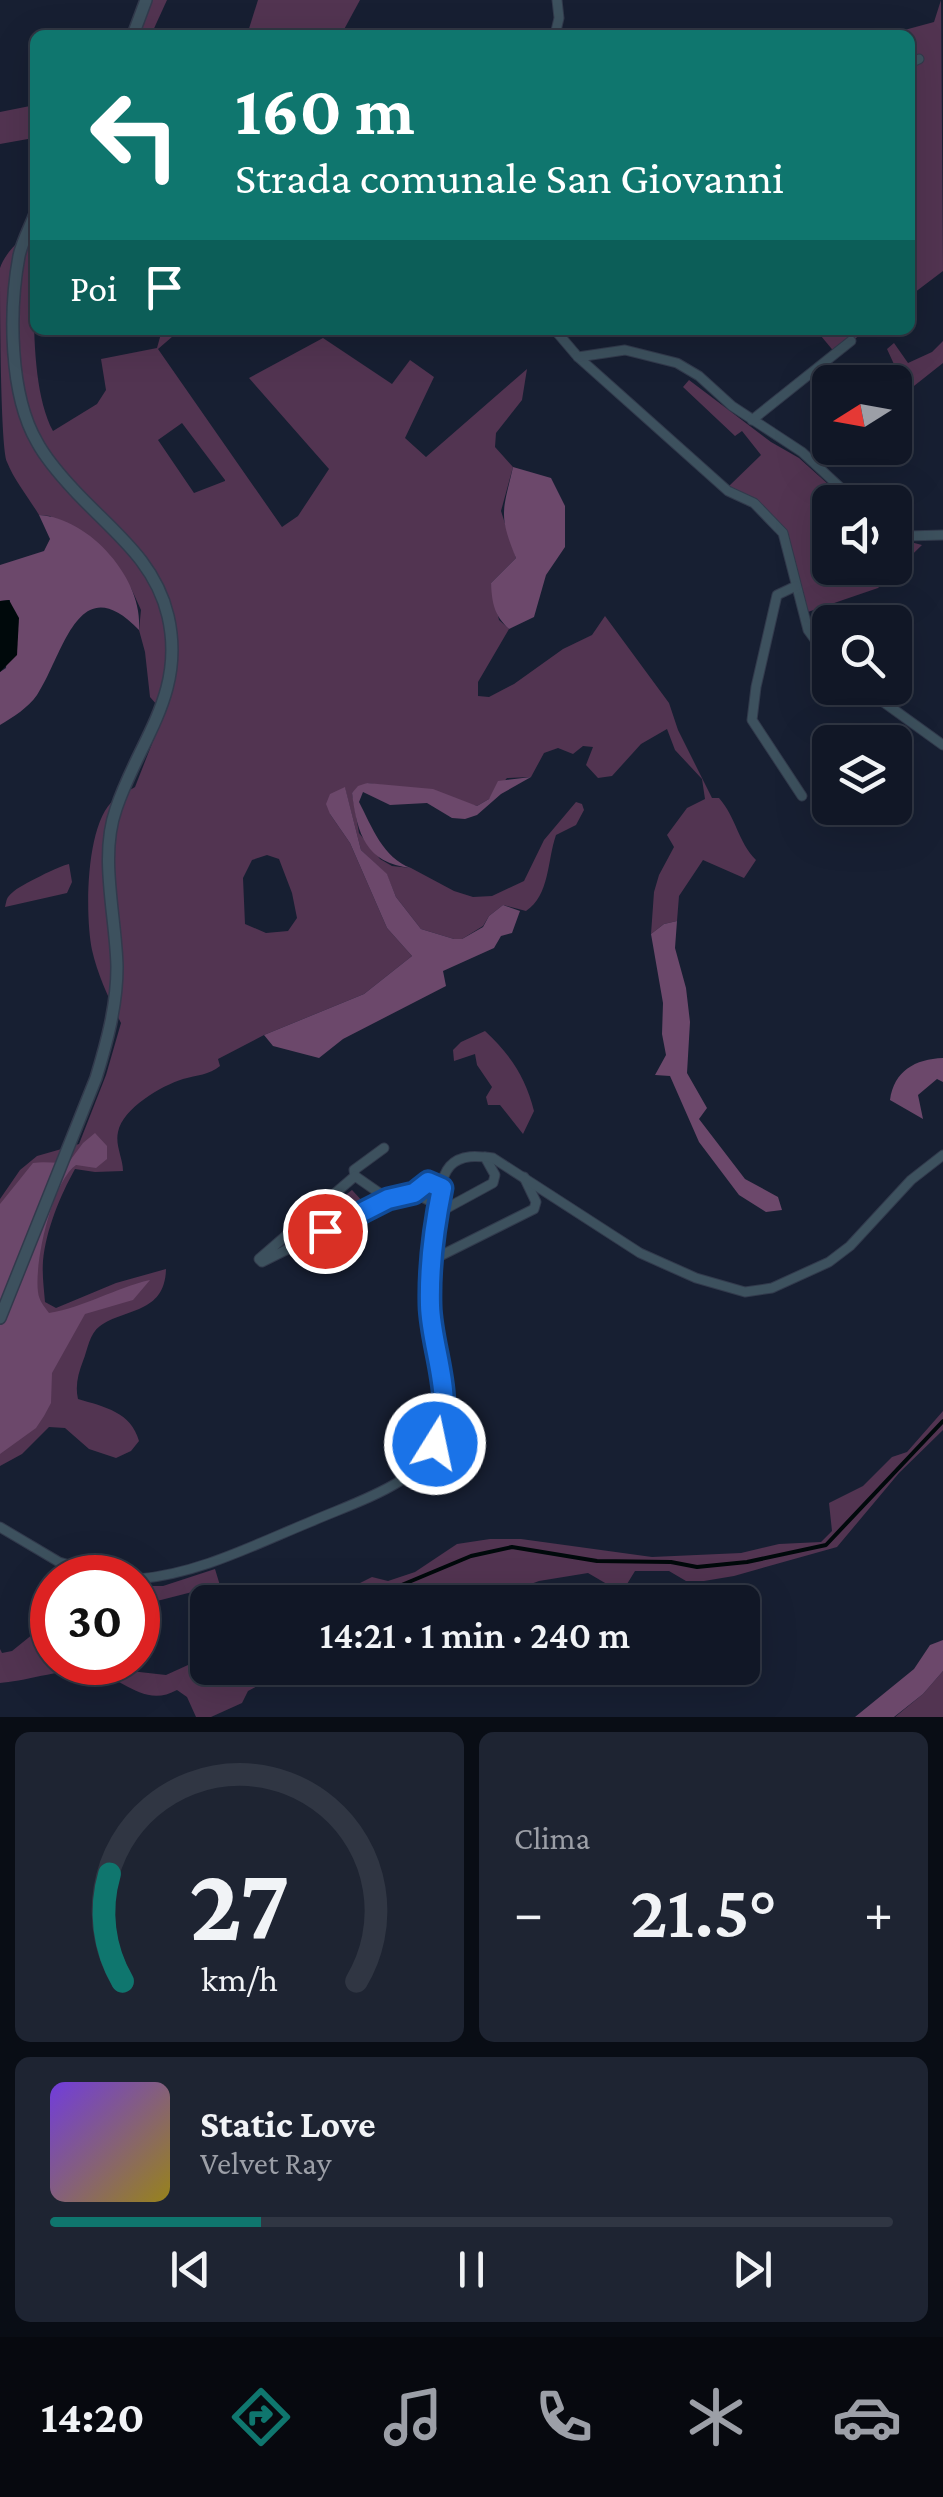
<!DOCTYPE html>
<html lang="it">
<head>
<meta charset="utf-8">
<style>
  body { margin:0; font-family:"Crimson Pro",serif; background:#1e2432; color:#f1f3f6; height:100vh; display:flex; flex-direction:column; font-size:38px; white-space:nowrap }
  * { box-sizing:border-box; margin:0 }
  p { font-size:32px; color:#9c9fa7 }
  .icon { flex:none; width:55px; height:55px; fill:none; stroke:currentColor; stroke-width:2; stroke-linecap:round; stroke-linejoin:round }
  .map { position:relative; height:1717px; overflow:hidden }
  .details { display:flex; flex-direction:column; gap:15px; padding:15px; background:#090d15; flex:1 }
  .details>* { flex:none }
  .hud { position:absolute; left:30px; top:30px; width:885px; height:305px; border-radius:15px; box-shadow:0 10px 40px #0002,0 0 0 2px #303643; background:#0f766e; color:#fff; overflow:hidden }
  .needle { width:65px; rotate:259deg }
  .tools { position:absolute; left:812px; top:365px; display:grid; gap:20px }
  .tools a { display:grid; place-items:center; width:100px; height:100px; border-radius:15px; background:#111726; box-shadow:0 10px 40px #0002,0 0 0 2px #303643; font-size:50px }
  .speed { position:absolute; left:30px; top:1555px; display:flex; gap:20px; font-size:50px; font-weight:700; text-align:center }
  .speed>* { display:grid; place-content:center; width:130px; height:130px; border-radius:50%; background:#111726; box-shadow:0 10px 40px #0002,0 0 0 2px #303643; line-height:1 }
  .speed .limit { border:15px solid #d22; background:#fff; color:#111 }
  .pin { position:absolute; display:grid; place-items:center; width:85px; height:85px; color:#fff; margin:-42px; border:5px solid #fff; border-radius:50%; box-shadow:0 2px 10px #0007 }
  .me { position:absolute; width:110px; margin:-55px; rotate:10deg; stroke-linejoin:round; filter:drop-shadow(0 0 8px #0008) }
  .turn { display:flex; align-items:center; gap:35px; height:210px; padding:0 40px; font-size:45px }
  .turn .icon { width:130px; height:130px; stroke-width:2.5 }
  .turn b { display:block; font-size:70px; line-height:85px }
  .then { display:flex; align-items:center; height:95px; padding:0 40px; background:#0003; gap:20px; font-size:38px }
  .big { font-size:75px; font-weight:600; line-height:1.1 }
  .details .tile { flex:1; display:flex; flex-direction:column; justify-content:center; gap:15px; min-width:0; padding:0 35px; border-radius:15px; background:#1e2432 }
  .details .dial { align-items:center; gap:0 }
  .dial svg { height:260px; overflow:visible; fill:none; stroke:#303643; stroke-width:7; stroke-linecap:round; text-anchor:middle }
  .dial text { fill:#f1f3f6; stroke:none }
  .song { display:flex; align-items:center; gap:30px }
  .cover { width:120px; height:120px; border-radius:15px; background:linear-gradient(135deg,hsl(260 70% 55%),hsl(50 70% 35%)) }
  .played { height:10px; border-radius:5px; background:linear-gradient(90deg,#0f766e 25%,#303643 25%) }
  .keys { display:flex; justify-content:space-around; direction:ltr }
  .heat { display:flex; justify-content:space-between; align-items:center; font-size:55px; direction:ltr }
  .details .tiles { flex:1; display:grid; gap:15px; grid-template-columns:1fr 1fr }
  .tile:last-child { grid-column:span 2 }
  .trip { position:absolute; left:190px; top:1585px; width:570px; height:100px; border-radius:15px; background:#111726; box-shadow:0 10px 40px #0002,0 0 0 2px #303643; font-weight:600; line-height:100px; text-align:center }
  .dock { display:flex; height:160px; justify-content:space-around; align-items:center; background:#07090f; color:#9c9fa7 }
  .dock .icon { width:70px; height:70px }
  .dock .selected { color:#0f766e }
  .dock b { font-size:45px; color:#f1f3f6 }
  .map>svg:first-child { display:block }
  .green { fill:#523451; fill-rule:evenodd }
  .forest { fill:#6c486b }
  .water { fill:#00090b }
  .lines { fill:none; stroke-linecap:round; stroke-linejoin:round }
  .stream { stroke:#00090b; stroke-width:4 }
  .minor-casing { stroke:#323a4c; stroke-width:11 }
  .tertiary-casing { stroke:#323a4c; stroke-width:14 }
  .minor { stroke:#3d515e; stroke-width:9 }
  .tertiary { stroke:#3d515e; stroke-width:11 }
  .route-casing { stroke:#114b97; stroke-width:25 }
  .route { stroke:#1a73e8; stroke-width:18 }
</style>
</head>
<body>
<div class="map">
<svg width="943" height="1717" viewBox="0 0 943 1717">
  <rect width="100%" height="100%" fill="#171f32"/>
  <g class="green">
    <polygon points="150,0 167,0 151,35 138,35"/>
    <polygon points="258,0 360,0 341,35 247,35"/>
    <polygon points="941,0 943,271 910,296 910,35 886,35 934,22"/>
    <polygon points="35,105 35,154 30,151 28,139 0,144 0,112"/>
    <path d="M35,226C35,282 27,382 53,431L97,404L106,390L101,359L157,348L162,330H180L158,349L282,527L298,516L329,469L249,378L323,338L392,384L410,360L434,377L405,438L426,457L527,369L522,400L496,433L495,447L513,467L501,511L516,558L491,583L499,620L509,629L478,682V696L489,697L514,684L563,649L592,635L605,616L669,703L678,730L712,798H719C736,817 738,842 756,860L744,878L703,860L679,896L677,921L664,924L651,934L654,892L659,875L674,847L667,835L687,808L705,799L702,779L675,750L667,729L641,744L612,776L598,778L586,765L593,747L583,746L573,754L558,748L544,753L531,777L507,778L489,799L477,806L409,789L367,783L352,793L359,833L380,859L392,866L411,868L454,891L473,897L492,896L524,881L544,840L576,802L582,804L584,810L576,825L556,835C547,861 550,895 526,911L503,905L489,916L483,926L462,939H454L421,929L396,897L387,875L361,850L345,788L330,814L350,843L387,928L412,956L364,994L264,1035L218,1059L220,1066C209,1075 197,1075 183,1079C161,1086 123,1108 118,1132C115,1146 123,1158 123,1171L95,1172L75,1169C60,1196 46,1230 43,1261C42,1275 44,1289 45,1302L56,1308L116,1283L166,1269C165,1314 125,1308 100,1326C89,1334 88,1349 83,1361C78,1374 75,1386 78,1399C105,1407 131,1412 139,1441L131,1451L116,1458L89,1449L65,1428L49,1427L22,1454L0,1466V1199L20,1170L37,1156L79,1144L106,1075L121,1023C109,999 98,976 92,950C85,916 85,822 115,799C120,794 129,791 135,787L164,713L150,697L145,652L139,630L141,610L131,588L118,568L50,516L39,515C29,498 14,480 7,462C0,445 0,285 0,268C5,252 23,237 35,226ZM182,423L225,480V481L194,493L158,440ZM267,855L279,859L292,893L297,918L288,931L266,933L245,924L243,878L252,860Z"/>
    <polygon points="761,330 866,330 836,354 816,330 805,336"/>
    <polygon points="943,341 943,363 895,401 895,382 885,382 898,373 887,349 894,343 908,363 932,352"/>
    <polygon points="689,380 771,442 799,458 848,502 830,502 830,568 895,568 895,538 922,545 878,588 805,613 785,532 728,487 761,455 742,431 735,436 683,387"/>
    <path d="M69,864L72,882L67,893L5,907C7,899 6,898 13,892C19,886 61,865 69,864Z"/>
    <path d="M485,1031C510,1054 526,1078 534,1111L523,1134L500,1105H488L486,1097L492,1087L477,1065L475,1054L454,1061L453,1050L461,1042Z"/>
    <polygon points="352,1190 364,1203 317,1227 312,1221"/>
    <polygon points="943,1411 943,1430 899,1473 837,1547 734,1576 704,1581 686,1581 669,1571 635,1571 624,1589 612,1587 588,1573 539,1581 520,1588 507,1586 470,1602 322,1602 372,1577 388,1581 415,1572 457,1544 490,1539 521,1539 652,1557 741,1553 779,1544 821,1542 832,1531 829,1503 863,1486 892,1457 907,1452"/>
    <path d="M215,1569L225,1602H208V1668H291L248,1691L242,1703L211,1717H196L187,1697L177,1690C143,1709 121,1675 88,1670C72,1667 22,1682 0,1683V1649L2,1653L12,1651L33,1634L42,1645L52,1648V1662L84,1663L95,1667L166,1675L188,1665L200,1590L157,1601L138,1597V1586H163Z"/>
    <polygon points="943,1671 943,1717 895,1717 923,1694"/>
  </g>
  <g class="forest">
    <path d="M513,467L551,478L565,506V547L546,575L534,617L509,629C494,615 492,603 491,583L516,558C498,514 503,511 513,467Z"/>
    <path d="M39,515C90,518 144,580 139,630C78,566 64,654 37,695C28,708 13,717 0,725V672L6,668L10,600L0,601V565L44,551L50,539Z"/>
    <path d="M531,777L501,794L477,815L465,819L452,818L427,803L390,805L363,792L359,802C372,827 383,858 411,868C366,863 357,834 352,793L358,786L367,783L433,789L477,806L489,799L498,781Z"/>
    <polygon points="345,787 361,850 387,874 396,897 421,929 454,939 462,939 483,927 489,916 503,905 520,911 512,933 501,936 494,948 443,971 446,986 343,1039 319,1058 273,1046 264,1035 364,994 412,956 387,928 350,843 330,814 326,804 330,794"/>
    <polygon points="677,921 675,948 686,988 690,1022 687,1073 707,1108 699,1119 745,1179 778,1197 782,1210 766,1212 739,1195 699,1142 670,1076 655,1075 666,1055 662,1034 663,1003 651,934 664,924"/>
    <path d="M943,1058V1082L937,1079L918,1095L923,1119L890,1100C894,1071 915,1059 943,1058Z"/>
    <path d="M95,1133L107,1146V1159L96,1168L76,1165C52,1182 34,1263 38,1292C39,1301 44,1306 49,1313C85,1307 115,1288 150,1280L133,1300L85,1314L52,1373L51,1403L44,1416L36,1428L0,1454V1204L33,1163C46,1161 56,1164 69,1162L83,1143Z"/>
    <polygon points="943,1640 943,1671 923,1694 894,1717 855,1717 914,1669 930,1645"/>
  </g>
  <polygon class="water" points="9,600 19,618 17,655 0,672 0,601"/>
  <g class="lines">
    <g class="stream">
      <polyline points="361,1602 471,1556 512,1547 597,1561 671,1562 697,1567 747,1562 826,1545 943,1421"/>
      <polyline points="253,1672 263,1668"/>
    </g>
    <defs>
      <g id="minor">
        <polyline points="555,35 559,18 557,0"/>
        <polyline points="910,63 919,59"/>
        <polyline points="555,330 578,357 728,491 754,503 783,533 808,630 830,660"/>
        <polyline points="578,357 625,350 677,363 699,376 732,406 802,452 856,502"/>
        <polyline points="752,420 851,341"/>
        <polyline points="895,532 907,536 943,535"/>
        <polyline points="796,586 777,595 756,687 752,720 802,796"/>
        <polyline points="864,688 943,745"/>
        <polyline points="355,1176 354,1170 384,1148"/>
        <polyline points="388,1199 355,1176 259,1259 262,1262 388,1199 414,1193 428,1182 441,1189 428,1200 414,1193"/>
        <polyline points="436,1214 493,1183 495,1175 485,1157"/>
        <polyline points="430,1261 534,1209 536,1202 524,1177"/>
        <polyline points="0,1527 59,1562 114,1578"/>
        <path d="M138,1579C198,1574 254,1545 310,1522C340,1509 373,1498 400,1481C418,1469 436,1449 442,1428C450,1397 436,1362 432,1330C428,1300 430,1188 450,1166C461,1154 478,1156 493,1158L640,1253L696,1278L745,1292L772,1288L829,1262L850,1246L911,1180L943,1155"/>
      </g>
      <g id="tertiary">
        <polyline points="133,35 146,0"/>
        <path d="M0,1318L96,1078C107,1042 117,1005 117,967C116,916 99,857 116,809C139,740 186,694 168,616C155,560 111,530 74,490C61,476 46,459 37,442C9,394 9,310 19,256C22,242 30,227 35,214"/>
      </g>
    </defs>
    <use href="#minor" class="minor-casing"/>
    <use href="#tertiary" class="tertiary-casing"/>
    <use href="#minor" class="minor"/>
    <use href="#tertiary" class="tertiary"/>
  </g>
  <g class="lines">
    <defs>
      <path id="route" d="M325,1231L388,1199L414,1193L428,1182L442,1188C434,1227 429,1266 430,1305C431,1350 457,1401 435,1444"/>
    </defs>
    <use href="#route" class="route-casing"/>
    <use href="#route" class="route"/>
  </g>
</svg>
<div class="tools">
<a><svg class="needle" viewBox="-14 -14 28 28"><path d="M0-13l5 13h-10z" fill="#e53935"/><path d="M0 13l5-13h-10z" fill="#9c9fa7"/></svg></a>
<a><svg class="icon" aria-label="sound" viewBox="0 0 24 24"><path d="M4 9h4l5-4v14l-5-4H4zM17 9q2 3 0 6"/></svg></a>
<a><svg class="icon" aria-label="search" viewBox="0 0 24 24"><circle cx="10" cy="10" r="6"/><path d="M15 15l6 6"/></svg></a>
<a><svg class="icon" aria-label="layers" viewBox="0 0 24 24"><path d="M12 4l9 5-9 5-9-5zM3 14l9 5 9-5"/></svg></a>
</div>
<div class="speed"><div class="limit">30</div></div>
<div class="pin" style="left:325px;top:1231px;background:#d93025"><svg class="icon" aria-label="arrive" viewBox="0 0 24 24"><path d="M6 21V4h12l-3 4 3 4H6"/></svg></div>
<svg class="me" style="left:435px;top:1444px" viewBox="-20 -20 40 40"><circle r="17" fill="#1a73e8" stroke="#fff" stroke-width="3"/><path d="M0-11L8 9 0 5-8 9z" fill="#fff"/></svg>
<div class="trip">14:21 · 1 min · 240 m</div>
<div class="hud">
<div class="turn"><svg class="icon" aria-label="left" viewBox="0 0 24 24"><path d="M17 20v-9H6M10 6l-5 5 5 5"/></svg><div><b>160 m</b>Strada comunale San Giovanni</div></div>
<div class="then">Poi<svg class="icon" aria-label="arrive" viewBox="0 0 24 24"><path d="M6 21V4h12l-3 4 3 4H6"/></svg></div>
</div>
</div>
<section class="details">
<div class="tiles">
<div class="tile dial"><svg viewBox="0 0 100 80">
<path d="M14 69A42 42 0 1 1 86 69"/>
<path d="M14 69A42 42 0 0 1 10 36" stroke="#0f766e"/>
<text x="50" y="56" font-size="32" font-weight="700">27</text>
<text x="50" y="72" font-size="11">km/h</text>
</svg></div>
<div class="tile"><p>Clima</p>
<div class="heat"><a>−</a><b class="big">21.5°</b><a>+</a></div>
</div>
<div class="tile">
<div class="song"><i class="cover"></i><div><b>Static Love</b><p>Velvet Ray</p></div></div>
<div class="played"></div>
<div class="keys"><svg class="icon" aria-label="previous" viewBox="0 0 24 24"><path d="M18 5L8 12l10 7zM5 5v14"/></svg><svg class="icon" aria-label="pause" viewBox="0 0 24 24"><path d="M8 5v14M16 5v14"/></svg><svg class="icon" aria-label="next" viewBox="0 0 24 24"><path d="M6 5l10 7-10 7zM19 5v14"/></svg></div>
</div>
</div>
</section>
<nav class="dock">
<b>14:20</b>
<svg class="icon selected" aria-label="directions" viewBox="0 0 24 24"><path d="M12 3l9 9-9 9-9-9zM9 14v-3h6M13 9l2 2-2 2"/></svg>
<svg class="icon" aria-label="music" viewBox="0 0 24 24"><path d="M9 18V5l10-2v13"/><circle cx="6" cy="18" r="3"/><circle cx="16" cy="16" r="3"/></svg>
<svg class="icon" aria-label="phone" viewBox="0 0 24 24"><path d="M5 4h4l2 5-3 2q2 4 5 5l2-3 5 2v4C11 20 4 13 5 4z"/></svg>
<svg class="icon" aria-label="climate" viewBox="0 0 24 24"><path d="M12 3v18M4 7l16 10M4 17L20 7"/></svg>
<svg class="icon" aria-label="car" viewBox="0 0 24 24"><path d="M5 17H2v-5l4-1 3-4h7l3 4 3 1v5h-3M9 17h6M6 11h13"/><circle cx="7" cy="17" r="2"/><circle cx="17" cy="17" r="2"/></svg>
</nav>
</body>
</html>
